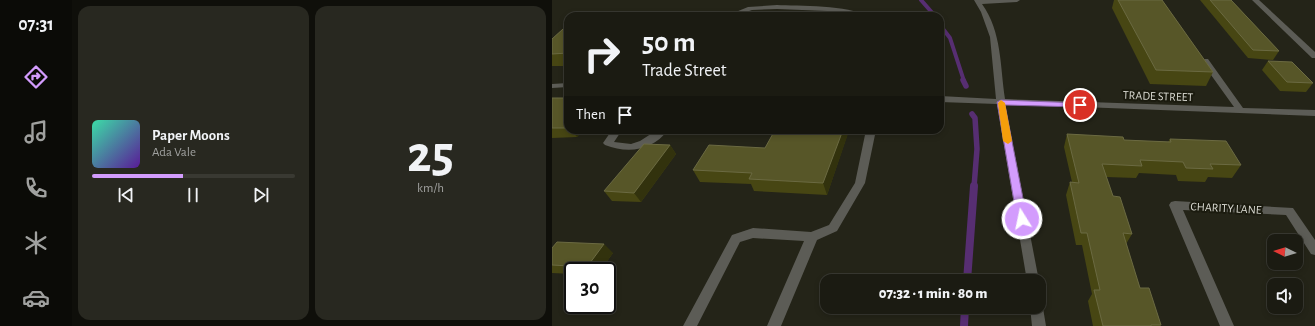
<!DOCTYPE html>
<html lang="en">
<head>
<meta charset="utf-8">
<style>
  body { margin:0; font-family:"Alegreya Sans",sans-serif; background:#282820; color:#f1f3f6; height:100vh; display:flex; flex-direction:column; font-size:15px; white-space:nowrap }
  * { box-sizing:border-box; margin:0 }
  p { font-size:13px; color:#a0a19f }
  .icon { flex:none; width:22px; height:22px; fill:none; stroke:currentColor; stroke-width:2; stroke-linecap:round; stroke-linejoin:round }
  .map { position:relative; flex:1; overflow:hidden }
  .drawer { display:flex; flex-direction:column; gap:6px; padding:6px; background:#0f0f0a; width:480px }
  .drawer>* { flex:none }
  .hud { position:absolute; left:12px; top:12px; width:380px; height:122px; border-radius:12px; box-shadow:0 2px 6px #0003,0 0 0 1px #393932; background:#1b1b12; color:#f1f3f6; overflow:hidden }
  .needle { width:26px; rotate:275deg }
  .tools { position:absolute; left:715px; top:234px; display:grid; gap:8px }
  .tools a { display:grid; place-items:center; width:36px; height:36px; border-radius:8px; background:#1b1b12; box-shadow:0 2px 6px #0003,0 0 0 1px #393932; font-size:20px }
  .speed { position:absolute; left:12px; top:262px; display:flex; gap:8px; font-size:20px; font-weight:700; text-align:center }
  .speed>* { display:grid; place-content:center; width:52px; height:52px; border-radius:50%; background:#1b1b12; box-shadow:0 2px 6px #0003,0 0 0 1px #393932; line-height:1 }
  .speed .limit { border:2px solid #111; border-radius:6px; background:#fff; color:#111 }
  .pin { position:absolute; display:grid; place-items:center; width:34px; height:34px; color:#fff; margin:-17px; border:2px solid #fff; border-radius:50%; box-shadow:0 1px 4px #0007 }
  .me { position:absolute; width:44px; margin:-22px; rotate:350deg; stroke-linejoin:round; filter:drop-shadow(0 0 3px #0008) }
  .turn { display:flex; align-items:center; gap:14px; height:84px; padding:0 12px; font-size:18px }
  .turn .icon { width:52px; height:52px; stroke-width:2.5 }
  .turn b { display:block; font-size:28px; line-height:34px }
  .then { display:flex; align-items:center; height:38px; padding:0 12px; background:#0003; gap:8px; font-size:15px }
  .drawer .widget { flex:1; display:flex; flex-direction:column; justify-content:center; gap:6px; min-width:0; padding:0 14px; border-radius:12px; background:#282820 }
  .drawer .dial { align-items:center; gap:0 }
  .dial b { font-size:52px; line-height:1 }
  .song { display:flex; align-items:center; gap:12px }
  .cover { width:48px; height:48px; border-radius:6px; background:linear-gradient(135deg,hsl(160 70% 55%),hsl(270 70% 35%)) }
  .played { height:4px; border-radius:2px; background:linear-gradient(90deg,#d39cfd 45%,#393932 45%) }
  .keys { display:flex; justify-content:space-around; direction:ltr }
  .drawer .tiles { flex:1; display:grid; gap:6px; grid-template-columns:repeat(2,1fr) }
  .trip { position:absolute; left:268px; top:274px; width:226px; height:40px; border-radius:12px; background:#1b1b12; box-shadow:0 2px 6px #0003,0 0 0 1px #393932; font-weight:800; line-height:40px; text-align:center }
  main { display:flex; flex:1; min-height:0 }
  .tab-bar { display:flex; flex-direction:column; width:72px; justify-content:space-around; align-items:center; background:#0b0b07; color:#a0a19f }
  .tab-bar .icon { width:28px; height:28px }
  .tab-bar .on { color:#d39cfd }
  .tab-bar b { font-size:18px; color:#f1f3f6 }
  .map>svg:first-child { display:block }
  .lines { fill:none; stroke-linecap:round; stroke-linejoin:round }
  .stream-far2 { stroke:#572e72; stroke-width:4 }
  .stream-far1 { stroke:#572e72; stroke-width:5.5 }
  .stream { stroke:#572e72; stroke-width:8 }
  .minor { fill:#5c5c56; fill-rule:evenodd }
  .wall { fill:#474613 }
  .shaded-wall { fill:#32320d }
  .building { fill:#575628; stroke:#6b6a42 }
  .route { fill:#d39cfd; stroke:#8965a4 }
  .slow { fill:#f59e0b }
  .labels { text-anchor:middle; stroke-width:4; stroke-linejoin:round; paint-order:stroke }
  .street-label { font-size:12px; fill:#d9d9d1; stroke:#1b1b0f }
</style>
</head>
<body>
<main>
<nav class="tab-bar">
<b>07:31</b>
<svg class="icon on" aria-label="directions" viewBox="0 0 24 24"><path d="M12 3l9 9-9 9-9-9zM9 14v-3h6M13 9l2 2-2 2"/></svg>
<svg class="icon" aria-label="music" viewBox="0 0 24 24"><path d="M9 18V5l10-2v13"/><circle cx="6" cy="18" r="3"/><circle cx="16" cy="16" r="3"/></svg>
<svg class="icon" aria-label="phone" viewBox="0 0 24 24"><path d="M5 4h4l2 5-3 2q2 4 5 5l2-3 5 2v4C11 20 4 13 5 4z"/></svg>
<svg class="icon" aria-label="climate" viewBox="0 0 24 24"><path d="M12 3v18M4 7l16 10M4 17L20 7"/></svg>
<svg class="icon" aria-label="car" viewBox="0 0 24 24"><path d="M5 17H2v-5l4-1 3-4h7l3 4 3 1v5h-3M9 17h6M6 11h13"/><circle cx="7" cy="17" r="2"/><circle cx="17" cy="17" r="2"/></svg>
</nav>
<section class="drawer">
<div class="tiles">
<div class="widget">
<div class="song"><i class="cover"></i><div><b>Paper Moons</b><p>Ada Vale</p></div></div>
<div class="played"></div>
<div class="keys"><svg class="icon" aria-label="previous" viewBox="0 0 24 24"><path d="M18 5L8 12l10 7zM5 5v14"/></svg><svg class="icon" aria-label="pause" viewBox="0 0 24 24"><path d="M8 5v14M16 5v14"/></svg><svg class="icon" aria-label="next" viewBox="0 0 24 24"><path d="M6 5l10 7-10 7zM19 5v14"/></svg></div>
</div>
<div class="widget dial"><b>25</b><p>km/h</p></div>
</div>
</section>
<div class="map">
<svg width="763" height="326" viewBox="0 0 763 326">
  <rect width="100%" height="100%" fill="#242418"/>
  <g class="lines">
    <g class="stream-far2">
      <polyline points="369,0 383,16"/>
      <polyline points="388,25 398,38 412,81"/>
    </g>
    <g class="stream-far1">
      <polyline points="411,80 414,86"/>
      <polyline points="420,114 423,118 425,149 422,187"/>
    </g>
    <g class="stream">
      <polyline points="415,281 422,186"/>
      <polyline points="412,326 413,307"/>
    </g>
    <g class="minor">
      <path d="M422,0H468L465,2L430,4C450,32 448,66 453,99L682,107L649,61L653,59H656L691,108L763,110V116L453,104L487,281H475L445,104L388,102V96L444,99L438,37L429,12Z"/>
      <polygon points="700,0 707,0 763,52 763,58 760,58"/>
      <path d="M225,5C245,6 299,5 313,16L275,11L225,9L200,10L183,16H174L196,7Z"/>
      <polygon points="16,83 16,87 0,88 0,84"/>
      <path d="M60,130H70L62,142L79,144L88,141L105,130H116C100,151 76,154 53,145L51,143Z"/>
      <polygon points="314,130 324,130 313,183 285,231 265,240 229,326 215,326 252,241 201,238 188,242 145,326 131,326 180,235 201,228 259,232 277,225 303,183"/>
      <polygon points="623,201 741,208 763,240 763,255 759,254 734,215 631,210 682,326 668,326 617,205 619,202"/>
      <polygon points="487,301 490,302 494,326 480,326 478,307 487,307"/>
    </g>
  </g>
  <g class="wall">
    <polygon points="562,0 610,0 661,72 654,86 598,84 560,8"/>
    <polygon points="648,0 679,0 727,51 721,60 696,58"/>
    <polygon points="16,29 16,66 0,66 0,39"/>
    <polygon points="716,61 761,83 754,92 728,91 710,70"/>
    <polygon points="0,98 16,98 16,130 31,130 25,137 0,138"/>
    <polygon points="223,130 297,130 275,195 202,191 199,184 148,182 141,170 213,148"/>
    <polygon points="515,134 572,140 616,142 618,139 689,165 680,178 656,177 653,182 626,181 624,175 587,173 584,178 554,177 561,196 580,234 574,244 588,288 609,325 608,326 541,326 536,301 540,294 530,245 524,245 514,195 518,182 520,182 512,147"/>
    <polygon points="118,145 124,154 89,202 60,201 52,191"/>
    <polygon points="0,248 61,253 48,271 21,271 21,274 0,273"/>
  </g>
  <g class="shaded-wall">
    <polygon points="19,130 31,130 25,137"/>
    <polygon points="291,130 297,130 297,131 275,195 271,183"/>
    <polygon points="118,145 124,154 89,202 82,193"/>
    <polygon points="52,244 61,253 48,271 40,271 35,267"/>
  </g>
  <g class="building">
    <polygon points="566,0 610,0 661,72 604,70"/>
    <polygon points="658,0 679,0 727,51 701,50"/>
    <polygon points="11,29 16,29 16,53 0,54 0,39"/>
    <polygon points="716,61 740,62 761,83 735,82"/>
    <rect x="0" y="98" width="16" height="30"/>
    <polygon points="223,130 291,130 271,183 197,179 200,173 141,170 157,145 213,148"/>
    <polygon points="515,134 571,137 572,140 619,142 618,139 674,141 689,165 658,164 661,169 634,168 631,162 588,160 590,166 550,164 561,196 568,197 580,234 571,233 588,288 597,288 609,325 599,325 599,326 551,326 542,290 548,290 535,233 529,233 518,182 527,183"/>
    <polygon points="92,144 118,145 82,193 52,191"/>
    <polygon points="5,242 52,244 35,267 0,265 0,248"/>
  </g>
  <polygon class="route" points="449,100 528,103 532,105 528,107 453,105 475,219 473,222 470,223 466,222 465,219 445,102"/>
  <polygon class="slow" points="449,100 453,103 460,141 456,144 451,141 446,103"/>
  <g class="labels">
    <g class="street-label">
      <text transform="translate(606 96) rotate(2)" y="4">TRADE STREET</text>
      <text transform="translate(674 208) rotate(3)" y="4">CHARITY LANE</text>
    </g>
  </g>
</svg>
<div class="tools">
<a><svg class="needle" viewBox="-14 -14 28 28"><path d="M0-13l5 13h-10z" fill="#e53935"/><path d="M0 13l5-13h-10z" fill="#a0a19f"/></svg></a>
<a><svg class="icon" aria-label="sound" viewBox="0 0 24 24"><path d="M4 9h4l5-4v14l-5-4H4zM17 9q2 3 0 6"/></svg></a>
</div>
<div class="speed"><div class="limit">30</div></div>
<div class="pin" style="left:528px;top:105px;background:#d93025"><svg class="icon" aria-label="arrive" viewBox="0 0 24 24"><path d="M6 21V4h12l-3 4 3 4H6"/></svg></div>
<svg class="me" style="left:470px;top:219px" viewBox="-20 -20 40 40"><circle r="17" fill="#d39cfd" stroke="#fff" stroke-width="3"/><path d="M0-11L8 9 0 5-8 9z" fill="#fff"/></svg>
<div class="trip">07:32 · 1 min · 80 m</div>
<div class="hud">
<div class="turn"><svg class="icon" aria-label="right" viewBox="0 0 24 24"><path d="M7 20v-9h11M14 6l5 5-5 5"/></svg><div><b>50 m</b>Trade Street</div></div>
<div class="then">Then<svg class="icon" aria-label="arrive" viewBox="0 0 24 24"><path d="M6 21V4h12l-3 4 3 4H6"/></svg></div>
</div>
</div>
</main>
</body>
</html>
